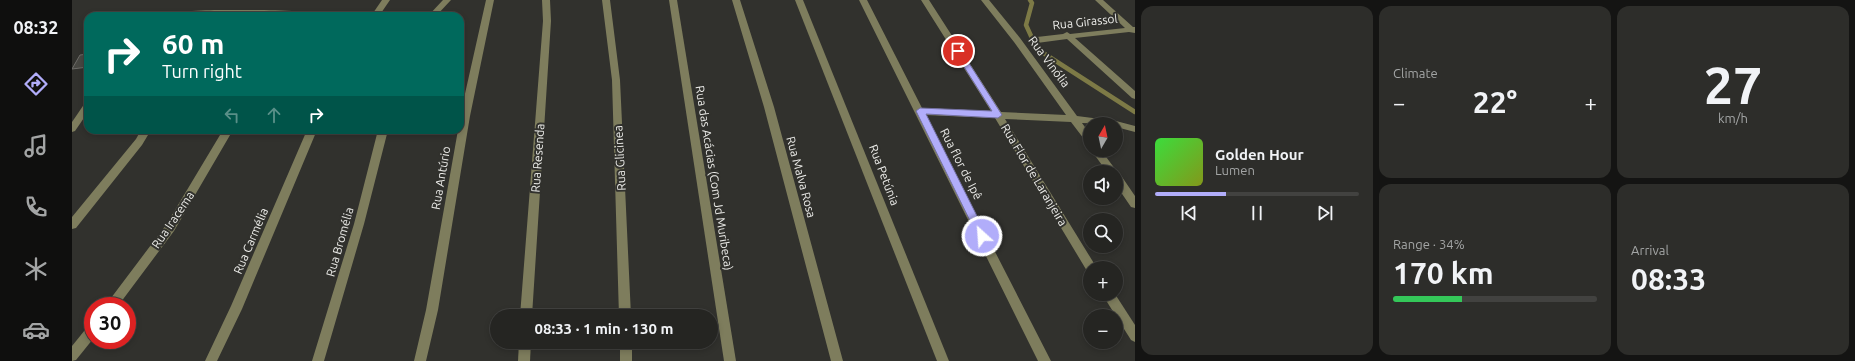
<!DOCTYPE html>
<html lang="en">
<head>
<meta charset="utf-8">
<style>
  body { margin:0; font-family:Ubuntu,sans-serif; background:#2d2d2a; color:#f1f3f6; height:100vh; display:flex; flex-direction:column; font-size:15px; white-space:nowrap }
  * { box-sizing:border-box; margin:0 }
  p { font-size:13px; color:#a3a5a5 }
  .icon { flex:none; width:22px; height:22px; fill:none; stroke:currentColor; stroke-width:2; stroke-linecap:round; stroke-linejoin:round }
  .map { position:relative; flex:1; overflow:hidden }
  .drawer { display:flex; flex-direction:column; gap:6px; padding:6px; background:#141413; width:720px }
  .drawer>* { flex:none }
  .banner { position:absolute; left:12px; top:12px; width:380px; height:122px; border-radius:12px; box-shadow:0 2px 6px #0003,0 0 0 1px #424240; background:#00695c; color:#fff; overflow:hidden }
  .needle { width:26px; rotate:9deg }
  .fabs { position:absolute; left:1011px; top:117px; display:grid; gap:8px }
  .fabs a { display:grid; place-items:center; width:40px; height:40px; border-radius:50%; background:#252522; box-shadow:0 2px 6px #0003,0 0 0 1px #424240; font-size:20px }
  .speed { position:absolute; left:12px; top:297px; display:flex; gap:8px; font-size:20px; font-weight:700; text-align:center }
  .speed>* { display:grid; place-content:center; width:52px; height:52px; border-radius:50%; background:#252522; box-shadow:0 2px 6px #0003,0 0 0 1px #424240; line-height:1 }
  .speed .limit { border:6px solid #d22; background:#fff; color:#111 }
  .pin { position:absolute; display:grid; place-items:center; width:34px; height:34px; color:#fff; margin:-17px; border:2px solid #fff; border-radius:50%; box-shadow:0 1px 4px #0007 }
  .me { position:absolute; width:44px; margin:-22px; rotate:334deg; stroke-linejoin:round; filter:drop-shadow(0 0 3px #0008) }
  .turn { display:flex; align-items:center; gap:14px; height:84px; padding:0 12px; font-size:18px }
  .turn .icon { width:52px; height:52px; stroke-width:2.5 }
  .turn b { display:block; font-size:28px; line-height:34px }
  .lanes { display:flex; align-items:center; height:38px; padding:0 12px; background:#0003; justify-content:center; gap:20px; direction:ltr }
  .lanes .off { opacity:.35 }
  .big { font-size:30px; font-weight:600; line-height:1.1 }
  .drawer .card { flex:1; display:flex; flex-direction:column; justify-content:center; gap:6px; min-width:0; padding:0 14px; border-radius:12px; background:#2d2d2a }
  .drawer .dial { align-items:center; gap:0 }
  .dial b { font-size:52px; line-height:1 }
  .song { display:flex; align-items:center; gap:12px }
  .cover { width:48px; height:48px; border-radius:6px; background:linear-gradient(135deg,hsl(120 70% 55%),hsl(70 70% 35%)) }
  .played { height:4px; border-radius:2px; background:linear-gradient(90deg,#b1adfa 35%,#424240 35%) }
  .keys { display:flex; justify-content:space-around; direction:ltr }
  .heat { display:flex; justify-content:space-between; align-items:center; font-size:22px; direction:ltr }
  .charge { height:6px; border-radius:3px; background:linear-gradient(90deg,#34c759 34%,#424240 0) }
  .drawer .tiles { flex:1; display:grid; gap:6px; grid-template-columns:repeat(3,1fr) }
  .card:first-child { grid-row:span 2 }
  .trip { position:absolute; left:418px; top:309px; width:228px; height:40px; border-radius:20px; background:#252522; box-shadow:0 2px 6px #0003,0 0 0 1px #424240; font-weight:600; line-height:40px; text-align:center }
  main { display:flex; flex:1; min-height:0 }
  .menu { display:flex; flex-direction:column; width:72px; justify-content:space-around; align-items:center; background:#0f0f0e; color:#a3a5a5 }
  .menu .icon { width:28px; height:28px }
  .menu .on { color:#b1adfa }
  .menu b { font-size:18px; color:#f1f3f6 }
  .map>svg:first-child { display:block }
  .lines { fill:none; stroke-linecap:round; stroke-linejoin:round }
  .stream { stroke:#7d7a46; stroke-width:4.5 }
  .building { fill:#474742; stroke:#6d6c68 }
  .minor { fill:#7e7d5d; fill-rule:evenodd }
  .route { fill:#b1adfa; stroke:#7370a2 }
  .labels { text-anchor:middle; stroke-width:4; stroke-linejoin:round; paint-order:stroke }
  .street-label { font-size:12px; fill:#ededea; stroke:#31312d }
</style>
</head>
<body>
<main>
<nav class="menu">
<b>08:32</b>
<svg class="icon on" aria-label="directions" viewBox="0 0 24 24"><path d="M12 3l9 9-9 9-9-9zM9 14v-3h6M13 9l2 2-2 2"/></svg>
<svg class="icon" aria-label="music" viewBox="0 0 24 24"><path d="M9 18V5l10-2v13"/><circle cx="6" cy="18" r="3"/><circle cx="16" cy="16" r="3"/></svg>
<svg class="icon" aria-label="phone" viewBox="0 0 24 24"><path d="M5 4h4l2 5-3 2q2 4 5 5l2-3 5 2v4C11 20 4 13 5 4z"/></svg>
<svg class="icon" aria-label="climate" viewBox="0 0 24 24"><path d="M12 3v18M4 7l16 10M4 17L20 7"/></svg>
<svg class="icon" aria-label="car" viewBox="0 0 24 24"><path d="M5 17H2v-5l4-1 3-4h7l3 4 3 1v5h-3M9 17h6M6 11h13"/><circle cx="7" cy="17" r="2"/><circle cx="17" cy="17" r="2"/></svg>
</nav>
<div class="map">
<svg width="1063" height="361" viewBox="0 0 1063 361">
  <rect width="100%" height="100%" fill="#31312d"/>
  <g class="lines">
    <polyline class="stream" points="958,0 960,3 954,25 965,49 1063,112"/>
  </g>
  <polygon class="building" points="16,54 16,67 0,69 8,55"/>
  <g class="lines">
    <g class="minor">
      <polygon points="310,0 318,0 307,16 299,16"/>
      <polygon points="371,0 379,0 364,16 356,16"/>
      <polygon points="414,0 422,0 398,116 366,310 354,361 342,361 354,310 386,130 388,130 388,116"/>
      <polygon points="470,0 478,0 479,21 460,316 448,316 471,21"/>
      <polygon points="530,0 538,0 548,80 559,316 547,316 540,80"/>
      <polygon points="597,0 605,0 664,361 652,361"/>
      <polygon points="660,0 668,0 702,107 771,361 759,361 692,107"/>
      <polygon points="723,0 731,0 877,361 865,361"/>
      <polygon points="787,0 795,0 850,108 919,111 849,0 857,0 929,112 994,115 942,42 909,0 917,0 948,38 1005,116 1044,121 1063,126 1063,132 1044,127 1044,124 1010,123 1018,134 1018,145 1015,143 999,122 933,119 1023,265 1025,268 1018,268 1018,273 1015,271 923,118 853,115 979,361 966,361"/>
      <polygon points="1023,0 1031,0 1061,27 1063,27 1063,33 1057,32 1003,38 1063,91 1063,99 1060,98 995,39 965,43 961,40 965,37 991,34 995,32 998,34 1053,28"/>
      <path d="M155,10C170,10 244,9 252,16L174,15L97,16C104,10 144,10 155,10Z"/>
      <polygon points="16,102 16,112 3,131 0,132 0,122 13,103"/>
      <polygon points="69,130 79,130 70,145 4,228 0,229 0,217 64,139"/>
      <polygon points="151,130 161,130 102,231 46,306 33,306 94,225"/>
      <polygon points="235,130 245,130 170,309 145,361 133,361 159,306"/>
      <polygon points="306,130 316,130 292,224 252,361 240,361 282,224"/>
      <polygon points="1019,150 1029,150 1043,169 1044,173 1048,174 1063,196 1063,208 1059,207 1044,185 1044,172 1035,172"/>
      <polygon points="1030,294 1043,294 1063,325 1063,342 1059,340"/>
      <polygon points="21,323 21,339 4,360 0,361 0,346 17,325"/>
      <polygon points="447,342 459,342 458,361 446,361"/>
      <rect x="548" y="342" width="12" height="19"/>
    </g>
  </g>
  <polygon class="route" points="883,49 888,49 930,115 926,118 854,114 915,236 910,240 907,239 844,111 848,108 920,111 882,51"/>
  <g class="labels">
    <g class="street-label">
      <text transform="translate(1013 22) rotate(-6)" y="4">Rua Girassol</text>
      <text transform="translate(977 62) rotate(53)" y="4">Rua Vinólia</text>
      <text transform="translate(466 158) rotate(-86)" y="4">Rua Resenda</text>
      <text transform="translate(548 158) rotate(-93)" y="4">Rua Glicinea</text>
      <text transform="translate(889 164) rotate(63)" y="4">Rua flor de Ipê</text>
      <text transform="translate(812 175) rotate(69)" y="4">Rua Petúnia</text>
      <text transform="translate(962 175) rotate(59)" y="4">Rua Flor de Laranjeira</text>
      <text transform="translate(729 177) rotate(75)" y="4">Rua Malva Rosa</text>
      <text transform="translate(369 178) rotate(-80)" y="4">Rua Antúrio</text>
      <text transform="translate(642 178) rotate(81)" y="4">Rua das Acácias (Com Jd Muribeca)</text>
      <text transform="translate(101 220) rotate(-56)" y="4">Rua Iracema</text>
      <text transform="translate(179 241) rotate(-67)" y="4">Rua Carmélia</text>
      <text transform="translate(268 242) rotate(-74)" y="4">Rua Bromélia</text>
    </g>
  </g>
</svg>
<div class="fabs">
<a><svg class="needle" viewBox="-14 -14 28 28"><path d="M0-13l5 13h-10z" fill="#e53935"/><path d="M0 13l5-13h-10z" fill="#a3a5a5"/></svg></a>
<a><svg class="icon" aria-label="sound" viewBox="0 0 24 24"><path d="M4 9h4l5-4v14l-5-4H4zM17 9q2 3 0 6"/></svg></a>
<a><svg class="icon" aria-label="search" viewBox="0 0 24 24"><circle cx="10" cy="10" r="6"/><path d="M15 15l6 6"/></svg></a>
<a>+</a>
<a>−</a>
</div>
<div class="speed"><div class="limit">30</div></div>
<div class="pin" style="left:886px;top:51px;background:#d93025"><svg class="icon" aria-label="arrive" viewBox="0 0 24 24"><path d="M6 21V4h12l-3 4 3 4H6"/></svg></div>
<svg class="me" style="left:910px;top:236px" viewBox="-20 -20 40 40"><circle r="17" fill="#b1adfa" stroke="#fff" stroke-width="3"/><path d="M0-11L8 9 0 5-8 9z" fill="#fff"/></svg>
<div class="trip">08:33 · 1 min · 130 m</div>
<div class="banner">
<div class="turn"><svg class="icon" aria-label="right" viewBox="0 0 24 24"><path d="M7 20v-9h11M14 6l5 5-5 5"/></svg><div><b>60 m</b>Turn right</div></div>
<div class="lanes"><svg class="icon off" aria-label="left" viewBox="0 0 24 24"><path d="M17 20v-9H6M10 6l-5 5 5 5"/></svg><svg class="icon off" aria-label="ahead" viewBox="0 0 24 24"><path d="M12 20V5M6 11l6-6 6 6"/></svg><svg class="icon" aria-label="right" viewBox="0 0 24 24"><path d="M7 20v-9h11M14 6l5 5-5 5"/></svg></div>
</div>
</div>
<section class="drawer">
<div class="tiles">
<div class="card">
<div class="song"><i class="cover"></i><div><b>Golden Hour</b><p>Lumen</p></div></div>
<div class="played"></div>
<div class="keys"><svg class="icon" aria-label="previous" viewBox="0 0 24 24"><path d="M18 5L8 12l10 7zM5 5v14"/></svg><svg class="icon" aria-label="pause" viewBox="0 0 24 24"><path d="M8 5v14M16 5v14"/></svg><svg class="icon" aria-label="next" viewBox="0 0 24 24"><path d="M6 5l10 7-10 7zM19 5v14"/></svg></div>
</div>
<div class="card"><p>Climate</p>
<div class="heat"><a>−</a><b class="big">22°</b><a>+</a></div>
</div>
<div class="card dial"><b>27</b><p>km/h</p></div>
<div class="card"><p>Range · 34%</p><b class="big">170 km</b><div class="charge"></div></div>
<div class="card"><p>Arrival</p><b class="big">08:33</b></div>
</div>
</section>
</main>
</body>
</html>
